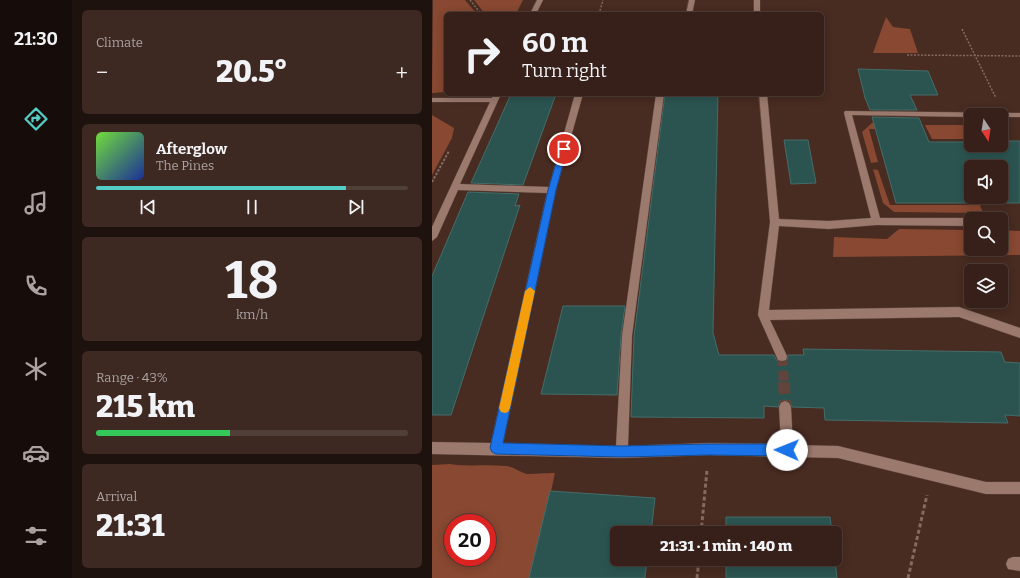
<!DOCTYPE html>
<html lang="en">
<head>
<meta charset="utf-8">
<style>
  body { margin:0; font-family:Bitter,serif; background:#3d2822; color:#f1f3f6; height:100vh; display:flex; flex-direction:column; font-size:15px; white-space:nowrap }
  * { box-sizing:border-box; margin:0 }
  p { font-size:13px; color:#aaa3a2 }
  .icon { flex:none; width:22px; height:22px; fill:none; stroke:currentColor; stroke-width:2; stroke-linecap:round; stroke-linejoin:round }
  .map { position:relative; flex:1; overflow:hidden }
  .details { display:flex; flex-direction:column; gap:10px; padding:10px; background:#1e120e; width:360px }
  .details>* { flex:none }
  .guide { position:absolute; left:12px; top:12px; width:380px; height:84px; border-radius:6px; box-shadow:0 2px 10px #0003,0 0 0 1px #503e38; background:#362019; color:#f1f3f6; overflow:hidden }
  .needle { width:26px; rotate:168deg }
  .controls { position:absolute; left:532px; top:108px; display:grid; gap:8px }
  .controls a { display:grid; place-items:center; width:44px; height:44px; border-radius:6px; background:#362019; box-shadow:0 2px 10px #0003,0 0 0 1px #503e38; font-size:20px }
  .speed { position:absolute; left:12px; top:514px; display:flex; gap:8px; font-size:20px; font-weight:700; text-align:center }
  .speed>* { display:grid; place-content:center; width:52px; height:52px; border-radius:50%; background:#362019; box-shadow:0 2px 10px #0003,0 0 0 1px #503e38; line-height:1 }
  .speed .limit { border:6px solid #d22; background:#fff; color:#111 }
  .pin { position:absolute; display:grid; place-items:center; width:34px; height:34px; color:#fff; margin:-17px; border:2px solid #fff; border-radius:50%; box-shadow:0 1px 4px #0007 }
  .me { position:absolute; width:44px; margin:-22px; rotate:271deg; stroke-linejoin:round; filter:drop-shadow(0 0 3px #0008) }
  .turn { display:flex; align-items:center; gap:14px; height:84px; padding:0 12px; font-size:18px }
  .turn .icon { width:52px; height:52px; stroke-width:2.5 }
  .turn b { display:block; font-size:28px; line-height:34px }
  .big { font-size:30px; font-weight:800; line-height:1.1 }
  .details .widget { flex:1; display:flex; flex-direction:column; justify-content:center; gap:6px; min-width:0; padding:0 14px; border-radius:6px; background:#3d2822 }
  .details .dial { align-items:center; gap:0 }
  .dial b { font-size:52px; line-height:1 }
  .song { display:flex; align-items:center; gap:12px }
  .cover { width:48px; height:48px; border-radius:6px; background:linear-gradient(135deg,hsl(100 70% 55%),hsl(230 70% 35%)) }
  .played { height:4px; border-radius:2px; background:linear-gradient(90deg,#54cdc7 80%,#503e38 80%) }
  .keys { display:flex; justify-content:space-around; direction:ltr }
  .heat { display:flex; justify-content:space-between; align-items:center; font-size:22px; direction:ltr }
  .charge { height:6px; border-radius:3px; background:linear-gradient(90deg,#34c759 43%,#503e38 0) }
  .trip { position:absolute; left:178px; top:526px; width:232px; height:40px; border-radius:6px; background:#362019; box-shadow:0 2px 10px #0003,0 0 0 1px #503e38; font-weight:800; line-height:40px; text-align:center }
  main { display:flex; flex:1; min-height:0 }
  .tab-bar { display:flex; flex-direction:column; width:72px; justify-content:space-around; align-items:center; background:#160d0a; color:#aaa3a2 }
  .tab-bar .icon { width:28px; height:28px }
  .tab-bar .current { color:#54cdc7 }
  .tab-bar b { font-size:18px; color:#f1f3f6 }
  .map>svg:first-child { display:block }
  .green { fill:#884831; fill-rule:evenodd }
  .building { fill:#2b5451; stroke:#446d6a; fill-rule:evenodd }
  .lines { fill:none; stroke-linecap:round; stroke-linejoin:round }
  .minor-tunnel-far1 { stroke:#61453c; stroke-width:10; stroke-dasharray:10 5; stroke-linecap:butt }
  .minor-tunnel { stroke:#61453c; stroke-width:12; stroke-dasharray:12 6; stroke-linecap:butt }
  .minor-casing { stroke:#5f473e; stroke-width:1 }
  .path-far2 { stroke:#846a61; stroke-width:1.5; stroke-dasharray:2 1.5; stroke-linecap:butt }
  .path-far1 { stroke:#846a61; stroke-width:2; stroke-dasharray:2.5 1.5; stroke-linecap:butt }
  .path { stroke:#846a61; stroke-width:3; stroke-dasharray:4 2.5; stroke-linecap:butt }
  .minor { fill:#9b796d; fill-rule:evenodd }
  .route { fill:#1a73e8; stroke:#114b97 }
  .slow { fill:#f59e0b }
</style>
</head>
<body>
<main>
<nav class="tab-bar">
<b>21:30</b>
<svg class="icon current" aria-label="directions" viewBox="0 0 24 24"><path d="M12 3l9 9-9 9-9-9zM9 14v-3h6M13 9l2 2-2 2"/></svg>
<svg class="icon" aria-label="music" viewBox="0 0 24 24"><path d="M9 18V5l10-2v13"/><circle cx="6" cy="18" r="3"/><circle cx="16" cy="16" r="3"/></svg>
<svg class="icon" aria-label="phone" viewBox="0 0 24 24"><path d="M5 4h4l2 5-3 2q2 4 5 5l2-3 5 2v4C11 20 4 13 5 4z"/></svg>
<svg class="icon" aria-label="climate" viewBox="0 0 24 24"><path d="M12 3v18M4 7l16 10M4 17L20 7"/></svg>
<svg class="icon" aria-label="car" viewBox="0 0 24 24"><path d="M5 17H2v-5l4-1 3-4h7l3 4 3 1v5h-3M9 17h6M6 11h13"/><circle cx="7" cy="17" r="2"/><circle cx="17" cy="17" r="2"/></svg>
<svg class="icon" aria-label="filters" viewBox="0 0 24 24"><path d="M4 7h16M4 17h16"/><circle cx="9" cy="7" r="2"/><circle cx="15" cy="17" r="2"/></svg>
</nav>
<section class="details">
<div class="widget"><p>Climate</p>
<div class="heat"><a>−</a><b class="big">20.5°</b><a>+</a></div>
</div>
<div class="widget">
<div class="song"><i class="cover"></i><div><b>Afterglow</b><p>The Pines</p></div></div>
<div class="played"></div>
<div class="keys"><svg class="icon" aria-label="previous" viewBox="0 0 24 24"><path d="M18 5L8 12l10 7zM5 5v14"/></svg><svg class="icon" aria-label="pause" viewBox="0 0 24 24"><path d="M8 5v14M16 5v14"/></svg><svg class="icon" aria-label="next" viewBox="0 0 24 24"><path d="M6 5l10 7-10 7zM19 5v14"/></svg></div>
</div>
<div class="widget dial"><b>18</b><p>km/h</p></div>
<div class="widget"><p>Range · 43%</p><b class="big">215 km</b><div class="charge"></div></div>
<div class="widget"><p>Arrival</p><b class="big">21:31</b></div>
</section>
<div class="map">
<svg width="588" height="578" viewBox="0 0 588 578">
  <rect width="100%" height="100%" fill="#482b21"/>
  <g class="green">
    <polygon points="1,0 33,0 45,14 14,14 14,92 0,93"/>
    <polygon points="42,0 91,0 84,14 53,14"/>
    <polygon points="454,17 461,27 478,29 486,53 441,53"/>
    <polygon points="0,115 22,128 20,138 0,175"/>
    <polygon points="452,118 481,129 437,129 446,162 439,163 430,132 440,123"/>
    <polygon points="493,125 537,125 539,139 500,139"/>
    <polygon points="441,169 446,170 458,205 548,205 551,213 462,212 451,203"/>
    <polygon points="467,229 539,230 539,249 569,249 569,230 588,231 588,255 401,257 402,237 455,239"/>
    <path d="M18,464C37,467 55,464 74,466C82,467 87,472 95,474C99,474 116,473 123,473L100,578H0V465ZM21,523H55V557H21Z"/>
  </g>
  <g class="building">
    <polygon points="426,69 496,71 506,95 478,95 485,110 438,110 433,98"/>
    <polygon points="79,94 124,94 91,185 39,183"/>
    <polygon points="233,94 286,94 281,333 287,355 342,355 345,361 350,362 355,360 356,355 372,355 371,349 569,352 573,362 588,363 588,416 573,415 576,423 393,420 392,408 360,407 358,402 352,400 348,402 346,407 332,406 332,418 199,417 202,336"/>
    <path d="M440,117L487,118L497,142H539V145H569V141H588V203H464ZM539,167H569V197H539Z"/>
    <polygon points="352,140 376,140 384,183 359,184"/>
    <polygon points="36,192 87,194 83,206 88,205 19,415 0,415 0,276"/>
    <polygon points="131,306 193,306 189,336 185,395 109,394"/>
    <polygon points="118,491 223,498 219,533 185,533 185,559 215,559 213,578 97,578"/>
    <polygon points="294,517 398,517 400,533 294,533"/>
    <polygon points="294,559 403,559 405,578 294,578"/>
  </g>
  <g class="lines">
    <polyline class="minor-tunnel-far1" points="350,356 352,383"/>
    <polyline class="minor-tunnel" points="352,382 353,407"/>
    <defs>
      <g id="minor">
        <polygon points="105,0 111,0 104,14 98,14"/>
        <polygon points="257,0 263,0 260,14 254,14"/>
        <rect x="322" y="0" width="6" height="14"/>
        <polygon points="61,94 69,94 28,184 117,187 143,94 151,94 124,190 71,443 184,446 190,336 224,94 232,94 200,336 196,446 277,443 349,444 347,407 349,403 353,401 357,403 359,407 361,445 406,446 554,482 588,482 588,494 554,494 406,458 277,455 190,458 0,454 0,442 59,443 115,193 26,190 5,237 0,241 0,227 58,102 0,102 0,98 60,98"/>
        <polygon points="327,94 335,94 347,219 397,221 439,218 412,113 413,111 588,113 588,117 569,117 569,115 539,115 539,117 420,115 448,218 539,218 541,219 539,219 539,226 444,225 397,229 347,226 337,310 527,307 588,328 588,338 527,317 338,320 355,356 354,360 350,361 346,360 326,315 338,222"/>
        <polygon points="581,557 588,557 588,571 576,569 574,564 576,559"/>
      </g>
    </defs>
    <use href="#minor" class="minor-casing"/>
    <g class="path-far2">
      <polyline points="38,0 49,14"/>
      <polyline points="167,14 171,0"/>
      <polyline points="530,29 564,98"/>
      <polyline points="475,55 588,56"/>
    </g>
    <polyline class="path-far1" points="0,182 17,151"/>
    <g class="path">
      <polyline points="269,533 275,470"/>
      <polyline points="265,578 267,559"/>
      <polyline points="476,578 495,495"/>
    </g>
    <use href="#minor" class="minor"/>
  </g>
  <polygon class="route" points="129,147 134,147 135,149 124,190 71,443 190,446 276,444 355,444 359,446 361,450 359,454 355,456 276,455 190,457 64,454 60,452 58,448 116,190"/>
  <polygon class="slow" points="98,287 103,291 78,408 76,412 73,413 69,412 67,408 93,291"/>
</svg>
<div class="controls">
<a><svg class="needle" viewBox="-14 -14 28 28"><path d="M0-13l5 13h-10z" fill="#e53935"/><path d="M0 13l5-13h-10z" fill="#aaa3a2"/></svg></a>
<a><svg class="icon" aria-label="sound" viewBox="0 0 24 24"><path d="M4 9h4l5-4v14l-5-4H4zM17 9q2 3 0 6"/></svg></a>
<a><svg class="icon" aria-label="search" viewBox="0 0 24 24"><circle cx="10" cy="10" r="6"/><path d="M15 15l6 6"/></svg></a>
<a><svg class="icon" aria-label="layers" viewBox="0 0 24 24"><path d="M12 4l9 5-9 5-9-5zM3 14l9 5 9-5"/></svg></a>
</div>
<div class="speed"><div class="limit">20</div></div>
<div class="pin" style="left:132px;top:149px;background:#d93025"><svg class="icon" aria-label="arrive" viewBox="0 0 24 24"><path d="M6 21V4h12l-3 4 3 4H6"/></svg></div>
<svg class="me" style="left:355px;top:450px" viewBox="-20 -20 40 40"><circle r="19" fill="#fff"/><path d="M0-13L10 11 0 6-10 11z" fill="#1a73e8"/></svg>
<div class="trip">21:31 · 1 min · 140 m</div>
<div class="guide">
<div class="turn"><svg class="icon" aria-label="right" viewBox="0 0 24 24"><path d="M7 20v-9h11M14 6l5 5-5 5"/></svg><div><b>60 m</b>Turn right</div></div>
</div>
</div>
</main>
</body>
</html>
